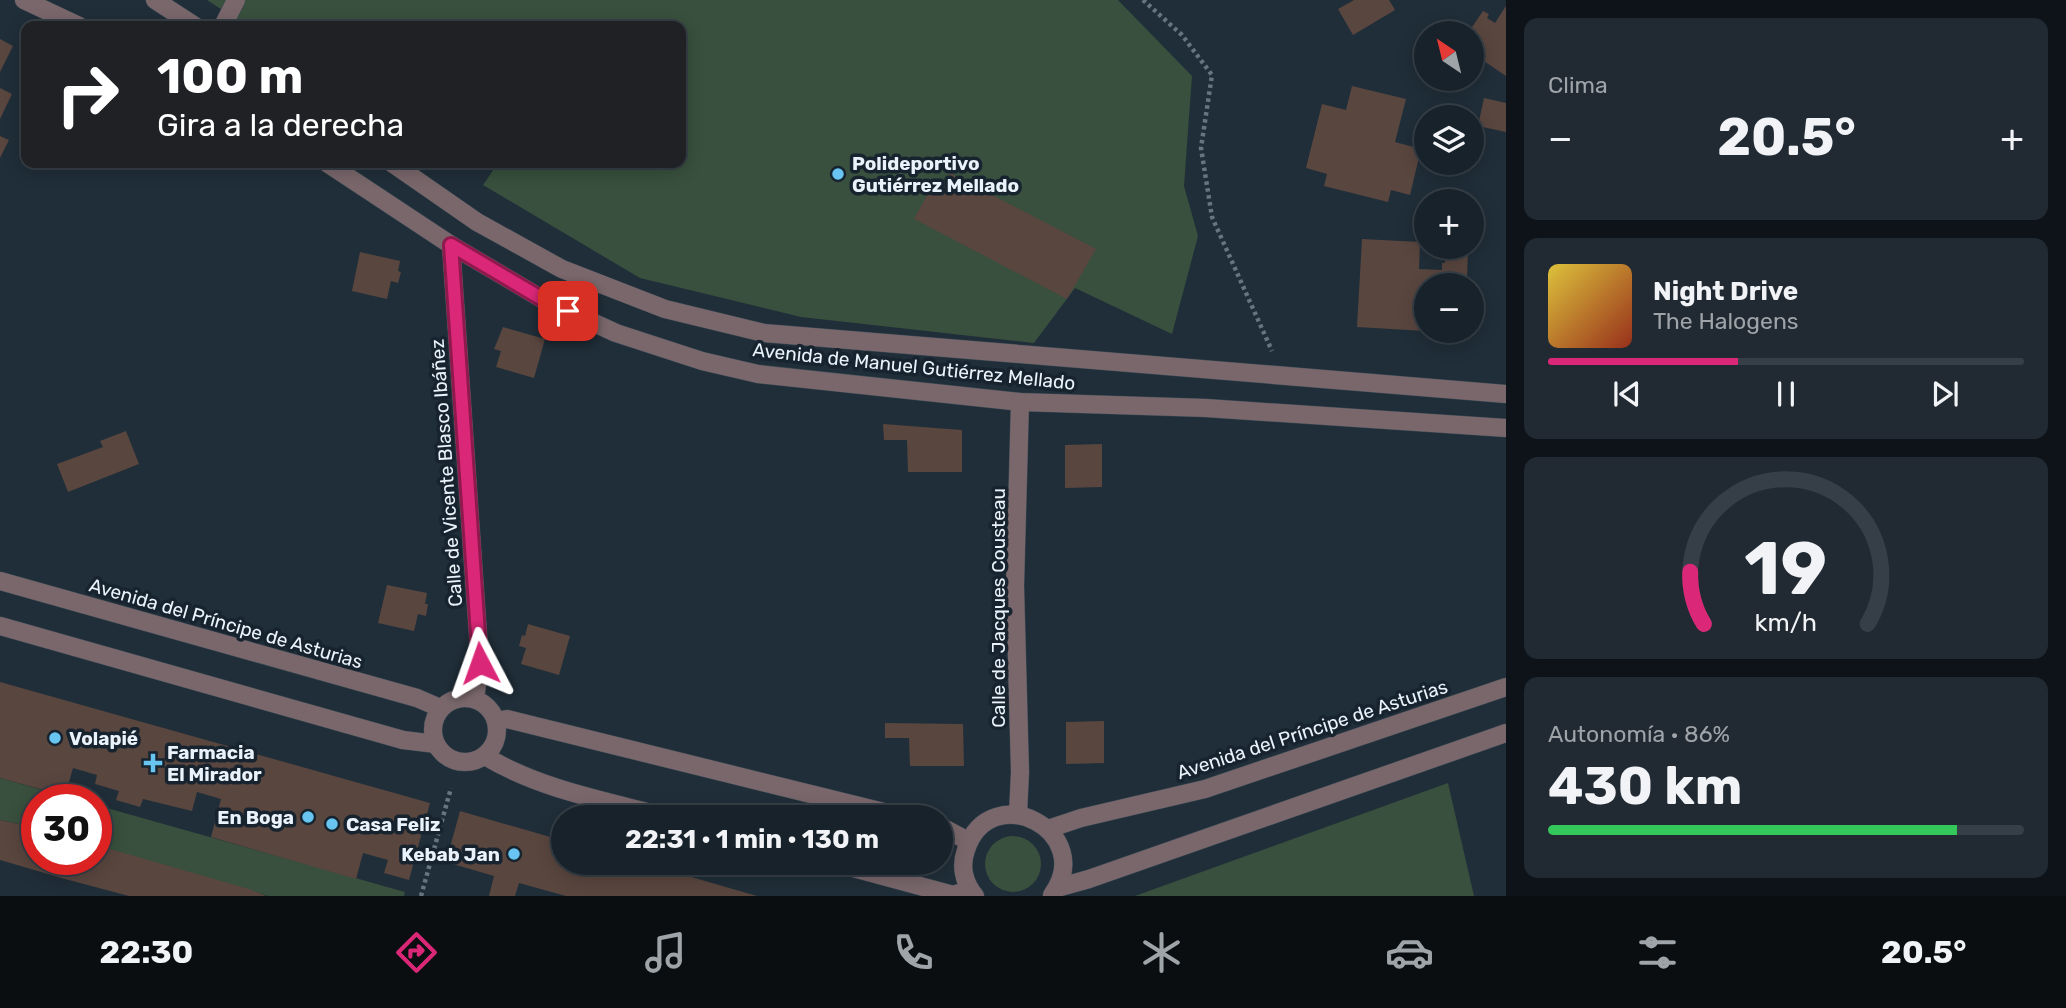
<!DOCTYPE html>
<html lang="es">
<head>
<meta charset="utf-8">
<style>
  body { margin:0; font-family:Rubik,sans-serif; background:#212a33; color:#f1f3f6; height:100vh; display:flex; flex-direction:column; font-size:26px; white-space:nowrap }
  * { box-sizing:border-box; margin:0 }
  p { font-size:23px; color:#9fa4a9 }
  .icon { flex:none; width:38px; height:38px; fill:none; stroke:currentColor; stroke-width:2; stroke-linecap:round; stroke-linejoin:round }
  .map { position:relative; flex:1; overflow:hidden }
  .panel { display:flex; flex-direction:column; gap:18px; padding:18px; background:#0d1318; width:560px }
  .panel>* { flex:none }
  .guide { position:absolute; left:21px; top:21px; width:665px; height:147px; border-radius:14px; box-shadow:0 4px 18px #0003,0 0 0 2px #363f47; background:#202124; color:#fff; overflow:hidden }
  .needle { width:46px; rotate:325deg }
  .fabs { position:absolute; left:1414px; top:21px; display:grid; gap:14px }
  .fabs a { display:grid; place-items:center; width:70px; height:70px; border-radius:50%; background:#18222b; box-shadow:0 4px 18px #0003,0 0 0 2px #363f47; font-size:35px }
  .speed { position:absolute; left:21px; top:784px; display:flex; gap:14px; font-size:35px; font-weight:700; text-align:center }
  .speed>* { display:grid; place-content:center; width:91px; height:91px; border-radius:50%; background:#18222b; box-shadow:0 4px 18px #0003,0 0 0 2px #363f47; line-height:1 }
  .speed .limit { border:10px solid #d22; background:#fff; color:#111 }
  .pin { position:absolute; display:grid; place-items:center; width:60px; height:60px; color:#fff; margin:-30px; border-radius:14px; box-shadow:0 4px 10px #0006 }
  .me { position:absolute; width:77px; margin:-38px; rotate:356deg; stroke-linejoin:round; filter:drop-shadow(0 0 5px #0008) }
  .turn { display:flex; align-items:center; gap:24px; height:147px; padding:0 21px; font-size:32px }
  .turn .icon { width:91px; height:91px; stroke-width:2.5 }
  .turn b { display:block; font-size:49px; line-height:60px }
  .big { font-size:52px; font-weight:700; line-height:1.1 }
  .panel .card { flex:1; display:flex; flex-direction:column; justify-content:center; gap:10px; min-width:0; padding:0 24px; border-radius:14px; background:#212a33 }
  .panel .dial { align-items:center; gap:0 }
  .dial svg { height:182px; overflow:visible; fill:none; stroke:#363f47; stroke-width:7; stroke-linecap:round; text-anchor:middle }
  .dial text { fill:#f1f3f6; stroke:none }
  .song { display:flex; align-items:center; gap:21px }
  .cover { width:84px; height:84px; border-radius:10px; background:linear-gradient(135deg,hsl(50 70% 55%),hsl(10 70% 35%)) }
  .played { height:7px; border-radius:4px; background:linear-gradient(90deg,#db2777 40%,#363f47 40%) }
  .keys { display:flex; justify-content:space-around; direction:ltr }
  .heat { display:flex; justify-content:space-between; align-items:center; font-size:38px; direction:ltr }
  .charge { height:10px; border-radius:5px; background:linear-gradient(90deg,#34c759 86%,#363f47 0) }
  .trip { position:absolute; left:551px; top:805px; width:402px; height:70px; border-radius:35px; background:#18222b; box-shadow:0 4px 18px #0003,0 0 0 2px #363f47; font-weight:700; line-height:70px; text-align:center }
  .tabs { display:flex; height:112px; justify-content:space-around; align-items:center; background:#0a0e11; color:#9fa4a9 }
  .tabs .icon { width:49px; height:49px }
  .tabs .selected { color:#db2777 }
  .tabs b { font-size:32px; color:#f1f3f6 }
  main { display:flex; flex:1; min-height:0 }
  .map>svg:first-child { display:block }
  .green { fill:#38503d }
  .building { fill:#59463f }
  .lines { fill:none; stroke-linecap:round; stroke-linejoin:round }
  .minor-casing { stroke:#3c4a54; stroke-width:19 }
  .path { stroke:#68747e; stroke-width:4.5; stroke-dasharray:3.5 3.5; stroke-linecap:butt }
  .minor { stroke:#79676b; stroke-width:18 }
  .route-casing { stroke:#8e194d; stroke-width:18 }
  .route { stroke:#db2777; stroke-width:12 }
  .poi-dot { fill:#68c4f0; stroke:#17242f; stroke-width:2.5 }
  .labels { text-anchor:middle; stroke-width:7; stroke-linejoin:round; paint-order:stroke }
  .poi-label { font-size:19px; font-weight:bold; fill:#eaf3fb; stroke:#17242f; text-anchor:start }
  .street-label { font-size:19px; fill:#eaf3fb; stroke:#17242f }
</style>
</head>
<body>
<main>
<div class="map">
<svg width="1506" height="896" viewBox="0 0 1506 896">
  <rect width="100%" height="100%" fill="#202e39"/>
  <g class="green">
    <polygon points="207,0 1118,0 1192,76 1184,186 1198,236 1172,334 1075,288 1034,343 801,317 640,278 483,185 498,163 681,163 681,26 247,26"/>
    <polygon points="0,778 77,800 37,800 37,828 0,820"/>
    <polygon points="1448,783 1474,896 1135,896"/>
    <polygon points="96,805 405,892 404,896 268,896 96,847"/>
    <circle cx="1013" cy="864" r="28"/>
  </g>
  <g class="building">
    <polygon points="1354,0 1389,0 1395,10 1353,35 1338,9"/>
    <polygon points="1506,6 1506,76 1472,53 1472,33 1468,33 1483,11 1489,14 1487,18 1495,23"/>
    <polygon points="0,39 13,46 0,72"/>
    <polygon points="1352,86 1406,99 1395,142 1421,149 1410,195 1391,190 1388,202 1324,186 1327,174 1306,168 1322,104 1346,110"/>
    <polygon points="0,88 12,94 0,119"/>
    <polygon points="1484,98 1506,103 1506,132 1478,126"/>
    <polygon points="0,136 9,140 0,158"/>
    <polygon points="950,173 1096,249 1067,299 914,219 934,182 944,186"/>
    <polygon points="1362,239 1420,242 1419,269 1442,270 1442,263 1445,263 1446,247 1468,248 1467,278 1457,278 1456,285 1426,285 1426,331 1357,327"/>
    <polygon points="360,252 400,261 398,271 401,272 398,283 391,281 387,299 352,291"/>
    <polygon points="503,327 545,339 534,378 496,367 501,351 494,349"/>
    <polygon points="883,424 962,430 962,472 908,472 907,440 884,440"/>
    <polygon points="126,431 139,464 68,492 57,464 103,447 100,441"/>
    <polygon points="1102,444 1102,487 1065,488 1065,445"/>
    <polygon points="387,585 427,593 425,604 428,604 426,616 418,614 414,631 378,623"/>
    <polygon points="528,624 570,636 559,675 521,664 526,648 519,646 522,635 525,636"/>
    <polygon points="0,682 430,803 409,880 384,873 388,860 363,853 356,879 211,837 221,799 197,792 192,811 143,799 140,807 116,800 119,791 95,784 97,775 73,768 65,796 0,778"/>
    <polygon points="1104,721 1104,763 1066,764 1066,722"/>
    <polygon points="885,723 963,724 964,766 910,766 909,738 885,738"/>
    <polygon points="460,811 564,841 564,863 643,863 757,896 566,896 519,883 515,896 489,896 494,876 446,862"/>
    <polygon points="0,820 37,828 37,859 96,859 96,847 103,847 249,889 266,896 129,896 65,879 0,860"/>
  </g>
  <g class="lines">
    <defs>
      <g id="minor">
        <polyline points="24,0 79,26"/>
        <polyline points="155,0 195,26"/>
        <polyline points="223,26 236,0"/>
        <polyline points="327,163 451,245 544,300 616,333 702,361 758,374 1020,402 1206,408 1506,428"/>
        <polyline points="392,163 477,222 562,269 665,309 764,333 1506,394"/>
        <polyline points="451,245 480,663 475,699"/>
        <polyline points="0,581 417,698 440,708"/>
        <polyline points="0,626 403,740 436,744"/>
        <circle cx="465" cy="730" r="32"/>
        <polyline points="496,721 507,719 904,817"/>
        <path d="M485,756C539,789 606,801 667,817"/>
        <polyline points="1018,814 1020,772 1015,586 1020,402"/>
        <polyline points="942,827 968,841"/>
        <polyline points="1048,829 1081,818 1205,789 1506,687"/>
        <polyline points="835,863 953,895 970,890"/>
        <polyline points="1057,888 1089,879 1506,733"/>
        <path d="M975,896C964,883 960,866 966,850C990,776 1098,832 1052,895"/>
      </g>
    </defs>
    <use href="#minor" class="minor-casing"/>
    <g class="path">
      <polyline points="1143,0 1182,35 1212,75 1201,148 1212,217 1272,351"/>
      <polyline points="421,896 451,788"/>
    </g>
    <use href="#minor" class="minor"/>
  </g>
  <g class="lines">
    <defs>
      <polyline id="route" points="480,663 451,245 544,300 568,311"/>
    </defs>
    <use href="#route" class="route-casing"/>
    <use href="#route" class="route"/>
  </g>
  <g class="poi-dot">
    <circle cx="838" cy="174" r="7"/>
    <circle cx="55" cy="738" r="7"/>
    <path d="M149.5 752.5h7v7h7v7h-7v7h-7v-7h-7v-7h7z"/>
    <circle cx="308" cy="817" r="7"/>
    <circle cx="332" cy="824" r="7"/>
    <circle cx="514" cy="854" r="7"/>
  </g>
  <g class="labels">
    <g class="poi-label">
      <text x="852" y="170">Polideportivo<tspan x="852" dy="22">Gutiérrez Mellado</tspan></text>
      <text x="69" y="745">Volapié</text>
      <text x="167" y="759">Farmacia<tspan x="167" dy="22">El Mirador</tspan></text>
      <text x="294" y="824" text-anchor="end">En Boga</text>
      <text x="346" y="831">Casa Feliz</text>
      <text x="500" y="861" text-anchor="end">Kebab Jan</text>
    </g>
    <g class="street-label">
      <text transform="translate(914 366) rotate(6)" y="7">Avenida de Manuel Gutiérrez Mellado</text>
      <text transform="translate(446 473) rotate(-94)" y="7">Calle de Vicente Blasco Ibáñez</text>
      <text transform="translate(998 608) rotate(-90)" y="7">Calle de Jacques Cousteau</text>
      <text transform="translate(226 623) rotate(16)" y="7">Avenida del Príncipe de Asturias</text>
      <text transform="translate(1312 729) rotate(-18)" y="7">Avenida del Príncipe de Asturias</text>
    </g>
  </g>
</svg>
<div class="fabs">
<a><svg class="needle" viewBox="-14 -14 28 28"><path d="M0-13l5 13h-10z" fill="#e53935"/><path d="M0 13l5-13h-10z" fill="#9fa4a9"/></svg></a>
<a><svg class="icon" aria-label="layers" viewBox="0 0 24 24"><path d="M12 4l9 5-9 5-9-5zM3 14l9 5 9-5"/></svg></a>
<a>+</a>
<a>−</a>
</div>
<div class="speed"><div class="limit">30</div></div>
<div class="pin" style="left:568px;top:311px;background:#d93025"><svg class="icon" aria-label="arrive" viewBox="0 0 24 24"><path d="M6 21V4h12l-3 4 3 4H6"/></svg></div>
<svg class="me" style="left:480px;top:663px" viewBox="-20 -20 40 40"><path d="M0-17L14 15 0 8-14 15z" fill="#db2777" stroke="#fff" stroke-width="4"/></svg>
<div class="trip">22:31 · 1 min · 130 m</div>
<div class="guide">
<div class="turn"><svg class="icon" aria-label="right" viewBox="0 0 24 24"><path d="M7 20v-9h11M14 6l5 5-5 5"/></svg><div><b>100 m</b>Gira a la derecha</div></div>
</div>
</div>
<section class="panel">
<div class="card"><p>Clima</p>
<div class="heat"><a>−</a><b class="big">20.5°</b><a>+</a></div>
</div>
<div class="card">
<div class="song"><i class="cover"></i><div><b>Night Drive</b><p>The Halogens</p></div></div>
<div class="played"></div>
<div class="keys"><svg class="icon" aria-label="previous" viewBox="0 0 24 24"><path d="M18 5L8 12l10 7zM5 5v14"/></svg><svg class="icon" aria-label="pause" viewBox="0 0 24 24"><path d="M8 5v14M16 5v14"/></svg><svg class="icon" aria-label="next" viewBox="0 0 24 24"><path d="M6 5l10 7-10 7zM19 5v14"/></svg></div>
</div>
<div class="card dial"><svg viewBox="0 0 100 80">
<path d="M14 69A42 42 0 1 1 86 69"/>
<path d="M14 69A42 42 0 0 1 8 46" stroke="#db2777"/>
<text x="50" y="56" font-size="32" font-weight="700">19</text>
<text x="50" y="72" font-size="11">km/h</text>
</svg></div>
<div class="card"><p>Autonomía · 86%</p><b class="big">430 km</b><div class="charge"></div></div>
</section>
</main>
<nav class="tabs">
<b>22:30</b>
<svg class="icon selected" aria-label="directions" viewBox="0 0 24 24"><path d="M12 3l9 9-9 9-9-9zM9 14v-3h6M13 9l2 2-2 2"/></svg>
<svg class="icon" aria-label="music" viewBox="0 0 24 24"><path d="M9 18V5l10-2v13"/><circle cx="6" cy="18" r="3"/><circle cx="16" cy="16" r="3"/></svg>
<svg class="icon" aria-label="phone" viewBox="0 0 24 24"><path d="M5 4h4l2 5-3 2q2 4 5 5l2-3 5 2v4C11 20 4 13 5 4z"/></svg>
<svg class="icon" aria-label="climate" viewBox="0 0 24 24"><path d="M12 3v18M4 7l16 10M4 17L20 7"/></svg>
<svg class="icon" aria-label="car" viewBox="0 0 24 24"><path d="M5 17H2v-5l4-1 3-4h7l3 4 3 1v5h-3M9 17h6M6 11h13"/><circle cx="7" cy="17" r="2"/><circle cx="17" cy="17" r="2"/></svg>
<svg class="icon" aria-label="filters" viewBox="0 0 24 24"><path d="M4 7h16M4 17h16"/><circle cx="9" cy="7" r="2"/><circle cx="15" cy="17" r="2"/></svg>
<b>20.5°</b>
</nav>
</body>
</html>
